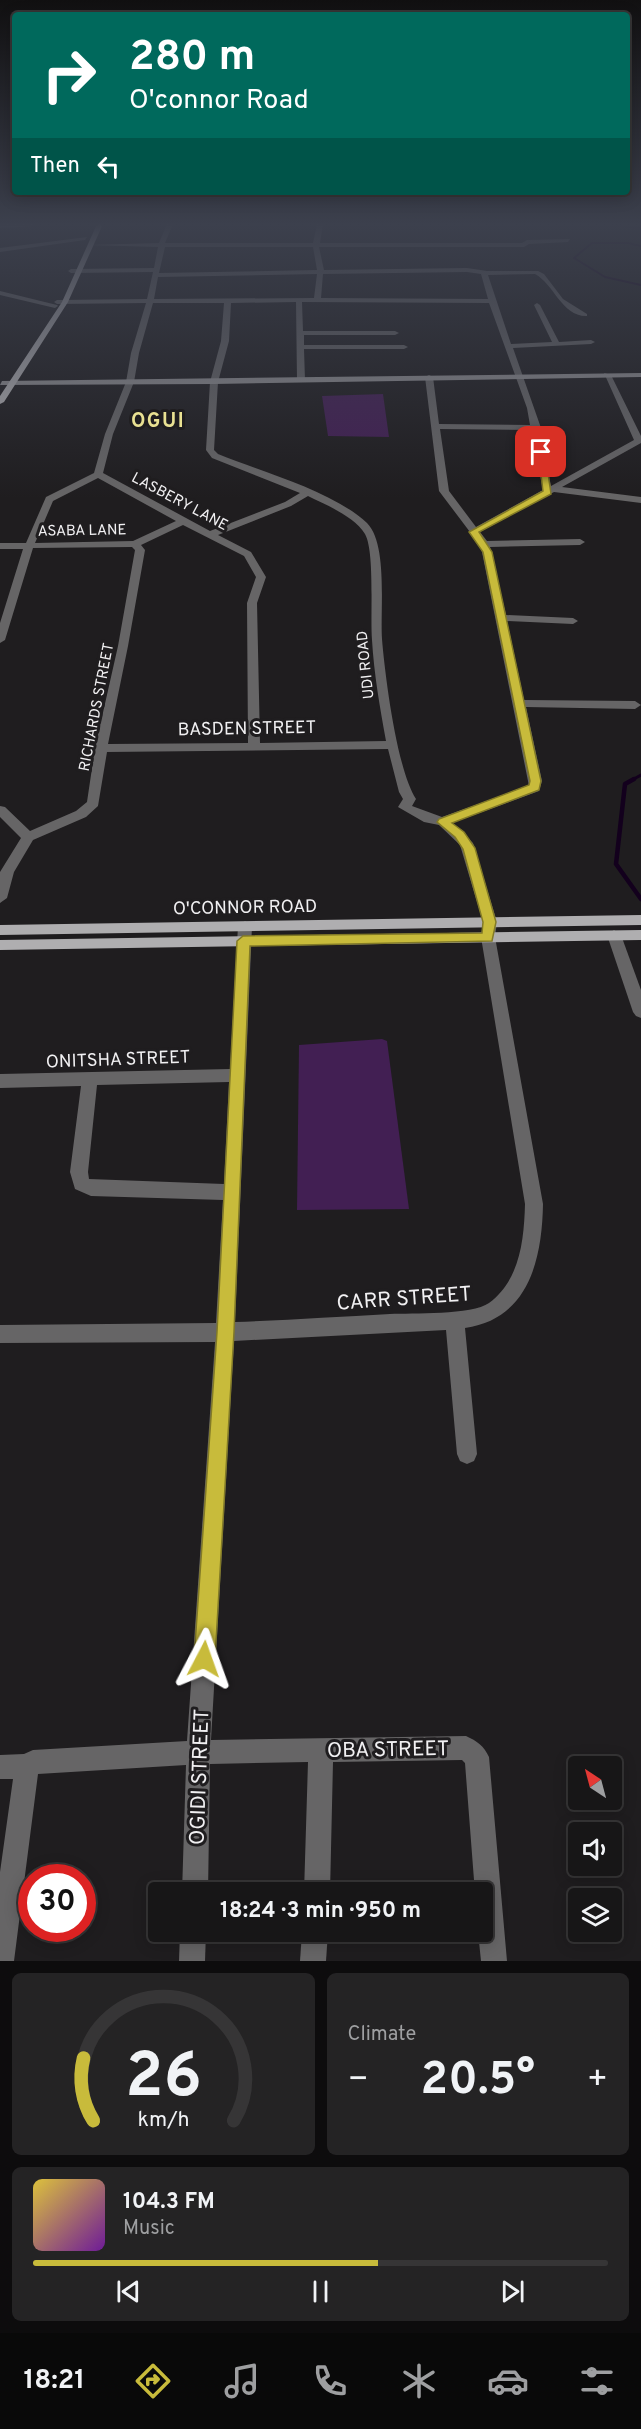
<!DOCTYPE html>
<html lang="en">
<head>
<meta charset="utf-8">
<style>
  body { margin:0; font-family:Overpass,sans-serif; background:#242324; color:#f1f3f6; height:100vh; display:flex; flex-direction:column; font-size:22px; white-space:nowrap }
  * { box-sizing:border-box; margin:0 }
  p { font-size:20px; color:#9e9fa1 }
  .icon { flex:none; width:33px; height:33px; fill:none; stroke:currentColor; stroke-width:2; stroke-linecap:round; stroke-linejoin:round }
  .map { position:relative; height:1961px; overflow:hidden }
  .drawer { display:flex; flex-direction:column; gap:12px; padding:12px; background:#0d0c0d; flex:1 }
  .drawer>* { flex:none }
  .guide { position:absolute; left:12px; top:12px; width:618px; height:183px; border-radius:6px; box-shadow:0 3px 15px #0003,0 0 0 2px #363536; background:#00695c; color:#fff; overflow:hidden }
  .needle { width:39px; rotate:324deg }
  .controls { position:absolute; left:568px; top:1756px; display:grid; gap:12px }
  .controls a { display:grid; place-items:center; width:54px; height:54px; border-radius:6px; background:#171617; box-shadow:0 3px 15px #0003,0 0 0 2px #363536; font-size:30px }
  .speed { position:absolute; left:18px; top:1864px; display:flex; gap:12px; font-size:30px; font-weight:700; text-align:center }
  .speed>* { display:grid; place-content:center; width:78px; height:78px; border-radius:50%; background:#171617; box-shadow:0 3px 15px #0003,0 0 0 2px #363536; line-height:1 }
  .speed .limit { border:9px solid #d22; background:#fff; color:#111 }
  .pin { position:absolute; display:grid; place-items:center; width:51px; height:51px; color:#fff; margin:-26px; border-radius:12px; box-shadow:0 3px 9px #0006 }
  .me { position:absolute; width:66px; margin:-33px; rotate:4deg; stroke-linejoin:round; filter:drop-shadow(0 0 4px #0008) }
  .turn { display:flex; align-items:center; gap:21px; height:126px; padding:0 18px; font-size:27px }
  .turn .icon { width:78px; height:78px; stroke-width:2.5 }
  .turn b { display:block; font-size:42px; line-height:51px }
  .then { display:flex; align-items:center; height:57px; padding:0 18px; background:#0003; gap:12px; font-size:22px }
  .big { font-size:45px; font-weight:700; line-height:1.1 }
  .drawer .tile { flex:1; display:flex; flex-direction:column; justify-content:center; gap:9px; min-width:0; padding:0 21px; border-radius:9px; background:#242324 }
  .drawer .dial { align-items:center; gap:0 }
  .dial svg { height:156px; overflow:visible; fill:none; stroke:#363536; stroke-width:7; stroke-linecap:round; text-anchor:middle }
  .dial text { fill:#f1f3f6; stroke:none }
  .song { display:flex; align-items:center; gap:18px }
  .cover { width:72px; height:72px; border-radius:9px; background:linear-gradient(135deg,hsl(50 70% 55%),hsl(280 70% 35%)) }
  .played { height:6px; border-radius:3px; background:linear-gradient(90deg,#c8bb3b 60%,#363536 60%) }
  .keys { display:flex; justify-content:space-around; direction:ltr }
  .heat { display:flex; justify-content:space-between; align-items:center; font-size:33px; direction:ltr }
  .drawer .tiles { flex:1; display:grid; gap:12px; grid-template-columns:1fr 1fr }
  .tile:last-child { grid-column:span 2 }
  .trip { position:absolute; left:148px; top:1882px; width:345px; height:60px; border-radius:6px; background:#171617; box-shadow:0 3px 15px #0003,0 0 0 2px #363536; font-weight:700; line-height:60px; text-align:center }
  .tabs { display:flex; height:96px; justify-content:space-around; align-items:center; background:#090909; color:#9e9fa1 }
  .tabs .icon { width:42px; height:42px }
  .tabs .selected { color:#c8bb3b }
  .tabs b { font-size:27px; color:#f1f3f6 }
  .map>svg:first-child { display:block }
  .green { fill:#421f53 }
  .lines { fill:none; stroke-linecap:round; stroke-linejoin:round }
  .stream-far2 { stroke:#13001d; stroke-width:2 }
  .stream-far1 { stroke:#13001d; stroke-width:3 }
  .stream { stroke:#13001d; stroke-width:4.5 }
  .street { fill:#666566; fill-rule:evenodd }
  .secondary { fill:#8f8e90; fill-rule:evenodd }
  .primary { fill:#afaeb0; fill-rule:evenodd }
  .route { fill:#c8bb3b; stroke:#827a26; stroke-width:1.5 }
  .labels { text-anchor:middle; stroke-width:6; stroke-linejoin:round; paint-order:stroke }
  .far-street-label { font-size:15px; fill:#f1f0f2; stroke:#1f1d1f }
  .street-label { font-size:18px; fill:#f1f0f2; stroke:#1f1d1f }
  .far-district-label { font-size:20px; font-weight:bold; letter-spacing:1.5px; fill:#e9e192; stroke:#1f1d1f }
  .near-street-label { font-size:21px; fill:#f1f0f2; stroke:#1f1d1f }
</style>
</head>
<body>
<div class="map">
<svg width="641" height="1961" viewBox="0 0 641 1961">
  <rect width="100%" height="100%" fill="#1f1d1f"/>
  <g class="green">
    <polygon points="383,394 389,437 328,436 322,396"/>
    <polygon points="382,1039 387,1041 409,1209 297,1210 299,1045"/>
  </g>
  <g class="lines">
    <g class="stream-far2">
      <polyline points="611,224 641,229"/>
      <polyline points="641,246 628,243 592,243 574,258 605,277 641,285"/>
    </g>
    <polyline class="stream-far1" points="632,780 641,775"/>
    <polyline class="stream" points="634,779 625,784 616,864 641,899"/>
    <g class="street">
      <polygon points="0,224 33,224 36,226 0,228"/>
      <path d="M167,224H173L165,243H313L317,224H323L320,243H522L527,240L570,239L568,242L529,244L524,247H319L324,270L467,268L487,271H538L544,274L563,299L587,314V316C562,317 554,284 535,274L488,275L511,344L552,342L534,305L537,303L540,305L559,342L591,340L595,342L591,344L513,348L541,428L540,430L551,486L634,440L604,373L611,375L641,436V443L562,487L641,497V503L554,492L480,532L487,541L580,539L585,542L580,545L490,547L506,615L573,618L578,621L573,624L507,621L524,700L635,701L641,705L635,709L526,707L542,781L539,791L452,823L473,843L497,922L495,937L543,1204C542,1259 529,1319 465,1328L477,1454L474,1461L467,1464L460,1461L457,1454L446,1330L234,1341L211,1740L466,1736C477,1741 484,1746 489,1757L507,1961H481L478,1932H483V1893H475L465,1763L462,1760L333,1762L330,1893H304L308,1762L210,1764L208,1893H182L186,1765L38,1774L14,1961H0V1872L13,1779H0V1755L24,1754L33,1750L187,1741L215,1342L0,1343V1325L216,1323L223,1200L91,1196L75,1189L70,1172L81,1086L0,1088V1074L230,1069L238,926L245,921L252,926L235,1322C287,1320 338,1317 390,1314C412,1313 472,1315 489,1303C520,1280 524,1240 525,1204L481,937L483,922L460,845L439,825L424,822L398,807L403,799L399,792L388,749L107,752L98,806L86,817L33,840L14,872L7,898L0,903V872L21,838L0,817V806L5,807L30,831L76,811L87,802L95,748L118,646L135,550L132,547L33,548L5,640L0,643V623L23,549H0V543H26L46,497L94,473L105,434L126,382L131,353L146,303L57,304L54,302L57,300L147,299L153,272L71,273L68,271L71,269L154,268L158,247L88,245L159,243ZM165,247H313L317,270L159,273ZM467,272L481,274L488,299L321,298L323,274ZM317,274L314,298L154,299L158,277ZM296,302L297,380L301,382L305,380L304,349H404L408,347L404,345H304V335H395L399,333L395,331H303L302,302L489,303L527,408L530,425L439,424L433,377L429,375L425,377L439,491L479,544L482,552L529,786L442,817L412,806L416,799C397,770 385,676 382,639C380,609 388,544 367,523C333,491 262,472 218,454L214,450L218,382L229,341L231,303ZM153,303H224L221,341L210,382L206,450L212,458L300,493L285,502L210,531L103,473L113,434L134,382L139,353ZM440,429L531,430L543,490L476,527L449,491ZM98,478L176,521L133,541L35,543L53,501ZM308,496C326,505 354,516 365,534C375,552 370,615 372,640C374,674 380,708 386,741L260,743L257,603L266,577L251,552L218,535L291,506ZM183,525L244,556L256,577L247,603L248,743L108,744L128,646L145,550L141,545ZM229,1082L224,1184L89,1179L88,1172L97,1085Z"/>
      <polygon points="87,237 85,240 0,252 0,248"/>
      <polygon points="0,291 57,305 58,306 55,308 0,295"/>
      <polygon points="614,930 621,935 641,990 641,1018 636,1016 633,1012 607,935"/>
      <polygon points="180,1932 206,1932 205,1961 179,1961"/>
      <polygon points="302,1932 328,1932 326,1961 300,1961"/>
    </g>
    <polygon class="secondary" points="641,373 641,377 214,384 0,385 2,381"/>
    <g class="primary">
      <polygon points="97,224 103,224 68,302 4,402 0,404 0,396 62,302"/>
      <polygon points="641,915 641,925 0,935 0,925"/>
      <polygon points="641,930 641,940 0,950 0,940"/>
    </g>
  </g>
  <linearGradient id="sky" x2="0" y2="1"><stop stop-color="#111011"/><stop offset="0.45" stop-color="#3c404d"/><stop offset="1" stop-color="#3c404d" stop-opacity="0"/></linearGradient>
  <rect width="641" height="498" fill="url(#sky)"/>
  <polygon class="route" points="538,450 545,452 551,494 479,532 492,552 541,781 539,790 452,823 464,832 475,848 496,922 492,941 250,946 234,1332 215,1659 212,1666 204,1669 197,1666 194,1659 217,1332 237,941 243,936 482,933 483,922 463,849 455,837 437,822 439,819 529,785 530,781 483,552 469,532 543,491"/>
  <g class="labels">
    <g class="far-street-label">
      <text transform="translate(180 501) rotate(28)" y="5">LASBERY LANE</text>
      <text transform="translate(82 530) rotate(-1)" y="5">ASABA LANE</text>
      <text transform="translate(365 665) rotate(-96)" y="5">UDI ROAD</text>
      <text transform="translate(96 707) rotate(-79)" y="5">RICHARDS STREET</text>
    </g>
    <g class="street-label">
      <text transform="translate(247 728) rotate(-1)" y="6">BASDEN STREET</text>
      <text transform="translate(245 907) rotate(-1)" y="6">O'CONNOR ROAD</text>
      <text transform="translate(118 1059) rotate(-2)" y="6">ONITSHA STREET</text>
    </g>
    <g class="far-district-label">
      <text x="158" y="427">OGUI</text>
    </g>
    <g class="near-street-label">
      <text transform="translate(404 1298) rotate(-4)" y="7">CARR STREET</text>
      <text transform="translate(388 1749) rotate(-1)" y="7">OBA STREET</text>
      <text transform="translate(199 1777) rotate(-88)" y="7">OGIDI STREET</text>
    </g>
  </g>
</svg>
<div class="controls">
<a><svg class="needle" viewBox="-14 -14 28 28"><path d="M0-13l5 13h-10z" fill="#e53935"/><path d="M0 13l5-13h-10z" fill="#9e9fa1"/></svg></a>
<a><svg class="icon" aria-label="sound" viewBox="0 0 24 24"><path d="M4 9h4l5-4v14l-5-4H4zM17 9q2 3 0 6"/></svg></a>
<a><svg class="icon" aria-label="layers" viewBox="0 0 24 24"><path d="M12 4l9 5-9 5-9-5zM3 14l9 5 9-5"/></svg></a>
</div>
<div class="speed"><div class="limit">30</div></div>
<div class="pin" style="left:541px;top:452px;background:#d93025"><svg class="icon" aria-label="arrive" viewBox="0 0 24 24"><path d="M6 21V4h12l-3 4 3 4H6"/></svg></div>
<svg class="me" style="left:204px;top:1659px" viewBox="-20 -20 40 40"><path d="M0-17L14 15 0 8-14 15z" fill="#c8bb3b" stroke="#fff" stroke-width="4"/></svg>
<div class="trip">18:24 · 3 min · 950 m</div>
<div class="guide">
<div class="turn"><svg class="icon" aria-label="right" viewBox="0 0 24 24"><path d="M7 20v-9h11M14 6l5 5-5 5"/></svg><div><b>280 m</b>O'connor Road</div></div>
<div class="then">Then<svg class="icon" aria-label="left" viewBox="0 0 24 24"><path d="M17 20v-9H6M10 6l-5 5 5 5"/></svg></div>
</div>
</div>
<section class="drawer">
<div class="tiles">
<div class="tile dial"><svg viewBox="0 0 100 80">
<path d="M14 69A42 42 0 1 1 86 69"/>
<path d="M14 69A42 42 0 0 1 9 37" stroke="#c8bb3b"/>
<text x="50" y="56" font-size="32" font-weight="700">26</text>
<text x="50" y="72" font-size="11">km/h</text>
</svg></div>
<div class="tile"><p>Climate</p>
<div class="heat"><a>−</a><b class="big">20.5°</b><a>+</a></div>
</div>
<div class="tile">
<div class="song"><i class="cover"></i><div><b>104.3 FM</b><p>Music</p></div></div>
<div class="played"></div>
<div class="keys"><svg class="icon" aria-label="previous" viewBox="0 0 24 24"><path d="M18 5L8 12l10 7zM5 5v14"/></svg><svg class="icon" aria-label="pause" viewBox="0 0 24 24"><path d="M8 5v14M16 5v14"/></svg><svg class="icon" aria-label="next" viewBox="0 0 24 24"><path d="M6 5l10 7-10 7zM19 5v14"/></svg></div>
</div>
</div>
</section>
<nav class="tabs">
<b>18:21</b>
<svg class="icon selected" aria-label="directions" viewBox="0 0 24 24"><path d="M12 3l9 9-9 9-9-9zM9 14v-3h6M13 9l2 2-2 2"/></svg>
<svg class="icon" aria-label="music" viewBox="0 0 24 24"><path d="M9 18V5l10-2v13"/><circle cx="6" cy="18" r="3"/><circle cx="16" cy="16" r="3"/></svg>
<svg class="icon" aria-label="phone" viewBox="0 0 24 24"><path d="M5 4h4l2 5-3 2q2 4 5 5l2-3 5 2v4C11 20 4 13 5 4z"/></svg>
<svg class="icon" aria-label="climate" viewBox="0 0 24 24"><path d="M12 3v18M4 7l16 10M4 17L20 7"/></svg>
<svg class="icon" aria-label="car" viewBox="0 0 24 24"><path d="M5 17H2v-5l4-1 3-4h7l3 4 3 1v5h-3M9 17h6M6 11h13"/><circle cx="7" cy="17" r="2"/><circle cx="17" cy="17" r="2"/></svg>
<svg class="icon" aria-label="filters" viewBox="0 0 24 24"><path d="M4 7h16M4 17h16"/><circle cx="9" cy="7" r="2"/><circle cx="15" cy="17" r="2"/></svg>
</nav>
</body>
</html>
